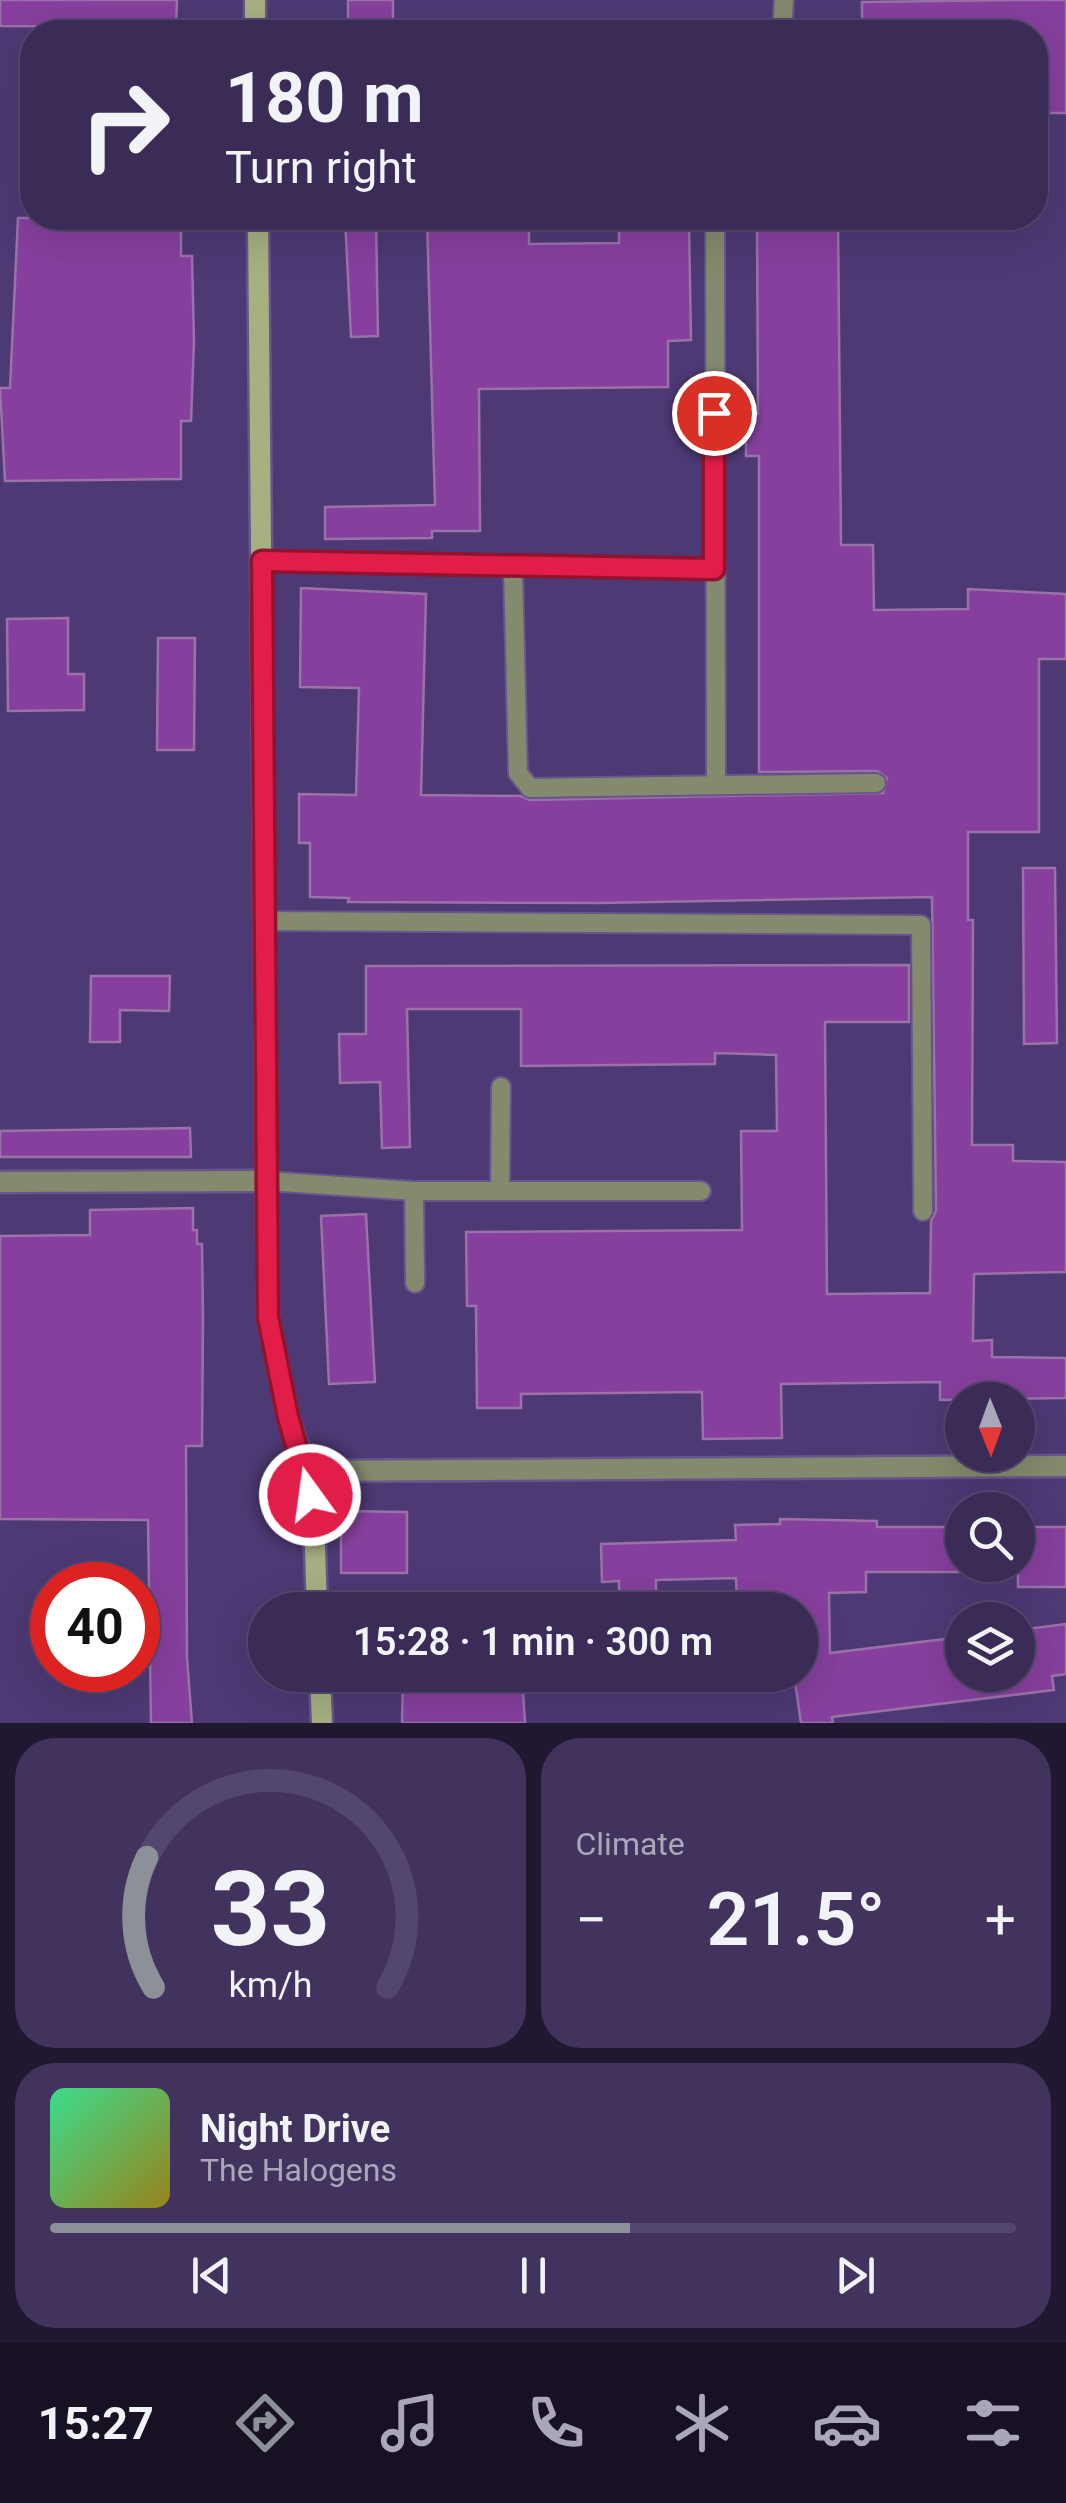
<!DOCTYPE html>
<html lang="en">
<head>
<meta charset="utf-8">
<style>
  body { margin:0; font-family:Roboto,sans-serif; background:#41335d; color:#f1f3f6; height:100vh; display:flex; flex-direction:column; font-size:38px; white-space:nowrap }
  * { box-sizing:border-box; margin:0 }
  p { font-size:32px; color:#aba7ba }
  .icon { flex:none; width:55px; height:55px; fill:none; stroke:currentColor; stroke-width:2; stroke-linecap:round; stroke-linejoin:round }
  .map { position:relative; height:1723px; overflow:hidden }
  .sheet { display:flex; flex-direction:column; gap:15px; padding:15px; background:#201830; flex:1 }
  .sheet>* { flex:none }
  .top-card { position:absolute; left:20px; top:20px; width:1028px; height:210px; border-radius:40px; box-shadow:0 10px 40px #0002,0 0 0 2px #54476d; background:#3a2b57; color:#f1f3f6; overflow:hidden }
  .needle { width:65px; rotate:179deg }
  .tools { position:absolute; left:945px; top:1382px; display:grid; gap:20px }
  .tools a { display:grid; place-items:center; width:90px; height:90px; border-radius:50%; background:#3a2b57; box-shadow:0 10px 40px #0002,0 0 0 2px #54476d; font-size:50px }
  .speed { position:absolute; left:30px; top:1562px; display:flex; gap:20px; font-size:50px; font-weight:700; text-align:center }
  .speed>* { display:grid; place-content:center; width:130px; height:130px; border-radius:50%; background:#3a2b57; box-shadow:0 10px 40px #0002,0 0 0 2px #54476d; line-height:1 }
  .speed .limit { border:15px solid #d22; background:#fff; color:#111 }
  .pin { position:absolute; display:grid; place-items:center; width:85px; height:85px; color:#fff; margin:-42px; border:5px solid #fff; border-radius:50%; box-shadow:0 2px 10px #0007 }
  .me { position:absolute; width:110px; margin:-55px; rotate:346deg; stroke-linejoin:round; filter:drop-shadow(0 0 8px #0008) }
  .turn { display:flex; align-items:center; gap:35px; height:210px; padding:0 40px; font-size:45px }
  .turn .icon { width:130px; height:130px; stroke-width:2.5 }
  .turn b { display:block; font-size:70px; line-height:85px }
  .big { font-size:75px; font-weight:600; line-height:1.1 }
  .sheet .tile { flex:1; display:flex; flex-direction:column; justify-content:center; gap:15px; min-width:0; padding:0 35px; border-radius:40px; background:#41335d }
  .sheet .dial { align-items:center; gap:0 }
  .dial svg { height:260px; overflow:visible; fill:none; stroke:#54476d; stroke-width:7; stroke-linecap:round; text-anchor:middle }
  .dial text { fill:#f1f3f6; stroke:none }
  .song { display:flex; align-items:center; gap:30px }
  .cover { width:120px; height:120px; border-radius:15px; background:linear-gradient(135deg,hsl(150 70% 55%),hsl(50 70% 35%)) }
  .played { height:10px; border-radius:5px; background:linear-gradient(90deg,#8c9099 60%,#54476d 60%) }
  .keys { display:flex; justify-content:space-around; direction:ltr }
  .heat { display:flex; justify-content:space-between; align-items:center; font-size:55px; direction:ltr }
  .sheet .tiles { flex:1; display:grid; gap:15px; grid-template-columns:1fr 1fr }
  .tile:last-child { grid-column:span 2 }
  .trip { position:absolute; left:248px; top:1592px; width:570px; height:100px; border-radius:50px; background:#3a2b57; box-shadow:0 10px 40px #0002,0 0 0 2px #54476d; font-weight:600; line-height:100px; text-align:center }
  .menu { display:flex; height:160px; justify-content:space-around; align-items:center; background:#171123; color:#aba7ba }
  .menu .icon { width:70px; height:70px }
  .menu .selected { color:#8c9099 }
  .menu b { font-size:45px; color:#f1f3f6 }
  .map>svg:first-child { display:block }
  .building { fill:#863f9d; stroke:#9b71aa; stroke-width:2.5 }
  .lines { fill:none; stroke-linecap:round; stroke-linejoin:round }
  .lane-casing { stroke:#67558c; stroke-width:22 }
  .street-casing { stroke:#67558c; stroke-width:25 }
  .secondary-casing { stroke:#67558c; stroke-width:25 }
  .lane { stroke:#848a6d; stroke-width:18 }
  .street { stroke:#848a6d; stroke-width:20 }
  .secondary { stroke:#a6b080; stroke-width:20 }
  .route-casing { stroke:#92132f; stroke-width:25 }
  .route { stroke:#e11d48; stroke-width:18 }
</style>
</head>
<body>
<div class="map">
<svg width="1066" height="1723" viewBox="0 0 1066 1723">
  <rect width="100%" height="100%" fill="#4d3974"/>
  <g class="building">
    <polygon points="0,0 177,0 176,27 0,26"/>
    <rect x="348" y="0" width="45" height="32"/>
    <polygon points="1024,0 1066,0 1066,113 1035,113 1035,32 862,32 862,2"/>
    <polygon points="18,218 181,218 181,256 192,256 194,342 191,421 181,421 181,479 5,481 0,388 10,388"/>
    <polygon points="345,218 376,218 378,336 351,337"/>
    <polygon points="427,218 529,218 529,244 619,243 619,224 689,223 691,340 668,341 668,387 479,389 480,531 432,531 432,538 325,539 325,507 435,505"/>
    <polygon points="838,218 841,545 873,545 874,610 968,609 968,589 1066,594 1066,659 1039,659 1039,832 968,832 968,920 973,920 972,1145 1013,1145 1013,1161 1066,1162 1066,1272 974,1274 973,1341 992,1340 992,1357 1066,1358 1066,1398 940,1400 940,1382 781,1384 782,1438 703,1439 702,1392 521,1394 521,1408 477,1408 476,1306 467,1306 466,1232 742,1230 741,1131 777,1131 776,1055 715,1053 715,1064 521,1066 521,1009 407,1009 410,1147 382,1148 380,1082 340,1083 339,1034 366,1034 366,966 909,965 909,1022 825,1022 827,1294 930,1293 931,1221 936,1211 932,897 599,903 348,902 349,898 310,897 310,843 299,843 299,794 356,795 359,688 300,687 301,588 426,594 421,795 521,796 530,800 883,793 887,778 877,771 759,772 759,456 746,456 746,415 758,414 757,219"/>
    <polygon points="68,618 68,674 84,674 84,710 8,711 7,619"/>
    <polygon points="158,638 195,638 194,750 157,750"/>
    <polygon points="1023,868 1055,868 1057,1043 1024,1044"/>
    <polygon points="91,976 170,976 169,1011 120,1010 120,1042 90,1042"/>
    <polygon points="190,1128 191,1157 0,1157 0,1131"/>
    <polygon points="193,1208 193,1230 197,1230 197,1244 202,1244 203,1317 202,1446 186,1446 187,1658 192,1723 151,1723 148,1520 0,1519 0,1236 90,1235 90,1210"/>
    <polygon points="366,1214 375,1382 329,1384 321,1216"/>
    <polygon points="341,1511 407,1512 407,1573 341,1573"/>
    <polygon points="780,1519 877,1521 877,1527 962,1527 962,1572 866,1572 866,1592 829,1593 830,1653 962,1637 962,1675 1018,1675 1018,1630 1066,1624 1066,1674 1052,1676 1054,1690 832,1717 833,1723 801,1723 794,1675 800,1675 800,1610 765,1610 765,1601 737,1602 736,1578 656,1580 656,1595 619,1597 619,1581 602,1582 601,1544 736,1540 735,1525 780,1524"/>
    <rect x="1018" y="1527" width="48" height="60"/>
    <polygon points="403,1675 522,1675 525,1723 402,1723"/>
  </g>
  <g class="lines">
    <defs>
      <g id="lane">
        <polyline points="782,32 784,0"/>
        <polyline points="715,218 716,785"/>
        <polyline points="262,561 714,569"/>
        <polyline points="513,569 518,773 530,788 876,783"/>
        <polyline points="265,921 921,925 923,1211"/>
        <polyline points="267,1181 414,1191 701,1191"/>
        <polyline points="414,1191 415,1283"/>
        <polyline points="500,1191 501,1087"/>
      </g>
      <g id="street">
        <polyline points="0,1182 267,1181"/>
        <polyline points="306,1471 1066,1466"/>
      </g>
      <g id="secondary">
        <polyline points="255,0 255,32"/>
        <polyline points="258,218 268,1317 288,1417 306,1471 314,1519 317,1610"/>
        <polyline points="320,1675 322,1723"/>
      </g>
    </defs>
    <use href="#lane" class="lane-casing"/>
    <use href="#street" class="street-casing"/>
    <use href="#secondary" class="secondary-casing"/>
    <use href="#lane" class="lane"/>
    <use href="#street" class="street"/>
    <use href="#secondary" class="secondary"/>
  </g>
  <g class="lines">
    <defs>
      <polyline id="route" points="310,1495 288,1417 268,1317 262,561 714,569 714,413"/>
    </defs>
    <use href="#route" class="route-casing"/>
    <use href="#route" class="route"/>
  </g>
</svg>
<div class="tools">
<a><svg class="needle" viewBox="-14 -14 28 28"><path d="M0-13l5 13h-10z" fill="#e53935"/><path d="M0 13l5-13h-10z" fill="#aba7ba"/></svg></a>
<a><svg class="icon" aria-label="search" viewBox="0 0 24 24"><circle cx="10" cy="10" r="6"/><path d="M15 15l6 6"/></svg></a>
<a><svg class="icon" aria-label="layers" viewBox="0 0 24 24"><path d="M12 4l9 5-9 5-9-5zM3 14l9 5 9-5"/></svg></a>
</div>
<div class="speed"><div class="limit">40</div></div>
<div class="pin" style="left:714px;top:413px;background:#d93025"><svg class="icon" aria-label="arrive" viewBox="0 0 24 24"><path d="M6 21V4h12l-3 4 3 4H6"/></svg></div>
<svg class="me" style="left:310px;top:1495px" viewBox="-20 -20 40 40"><circle r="17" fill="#e11d48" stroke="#fff" stroke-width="3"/><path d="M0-11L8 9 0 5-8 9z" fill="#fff"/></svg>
<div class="trip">15:28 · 1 min · 300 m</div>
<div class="top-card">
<div class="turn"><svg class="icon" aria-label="right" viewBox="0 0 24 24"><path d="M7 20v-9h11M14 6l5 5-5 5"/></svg><div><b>180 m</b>Turn right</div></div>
</div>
</div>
<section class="sheet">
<div class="tiles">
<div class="tile dial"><svg viewBox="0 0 100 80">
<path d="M14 69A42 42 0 1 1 86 69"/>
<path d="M14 69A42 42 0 0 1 12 29" stroke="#8c9099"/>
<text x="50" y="56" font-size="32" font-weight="700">33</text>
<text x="50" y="72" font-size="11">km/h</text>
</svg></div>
<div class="tile"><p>Climate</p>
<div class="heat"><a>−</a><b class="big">21.5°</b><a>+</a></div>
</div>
<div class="tile">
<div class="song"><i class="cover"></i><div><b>Night Drive</b><p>The Halogens</p></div></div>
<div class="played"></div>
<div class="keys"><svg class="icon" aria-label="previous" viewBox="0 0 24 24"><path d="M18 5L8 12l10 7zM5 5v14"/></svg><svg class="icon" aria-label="pause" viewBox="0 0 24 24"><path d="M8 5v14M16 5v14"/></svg><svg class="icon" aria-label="next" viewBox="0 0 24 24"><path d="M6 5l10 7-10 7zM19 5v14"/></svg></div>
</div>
</div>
</section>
<nav class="menu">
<b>15:27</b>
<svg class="icon selected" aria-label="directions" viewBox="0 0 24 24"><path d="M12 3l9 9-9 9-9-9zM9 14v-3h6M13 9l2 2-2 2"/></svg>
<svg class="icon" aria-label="music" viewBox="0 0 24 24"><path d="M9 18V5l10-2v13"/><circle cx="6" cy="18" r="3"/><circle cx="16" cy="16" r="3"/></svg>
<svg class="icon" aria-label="phone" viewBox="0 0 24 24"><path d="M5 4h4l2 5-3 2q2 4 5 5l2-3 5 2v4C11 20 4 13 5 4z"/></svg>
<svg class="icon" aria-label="climate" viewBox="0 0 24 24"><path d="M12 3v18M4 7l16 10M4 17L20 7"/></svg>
<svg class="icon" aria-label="car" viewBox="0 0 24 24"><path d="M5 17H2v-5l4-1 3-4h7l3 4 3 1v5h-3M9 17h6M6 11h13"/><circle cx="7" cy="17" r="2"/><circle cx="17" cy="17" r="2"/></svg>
<svg class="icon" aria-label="filters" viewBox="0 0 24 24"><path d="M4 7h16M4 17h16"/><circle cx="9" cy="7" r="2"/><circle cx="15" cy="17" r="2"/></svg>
</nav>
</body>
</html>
